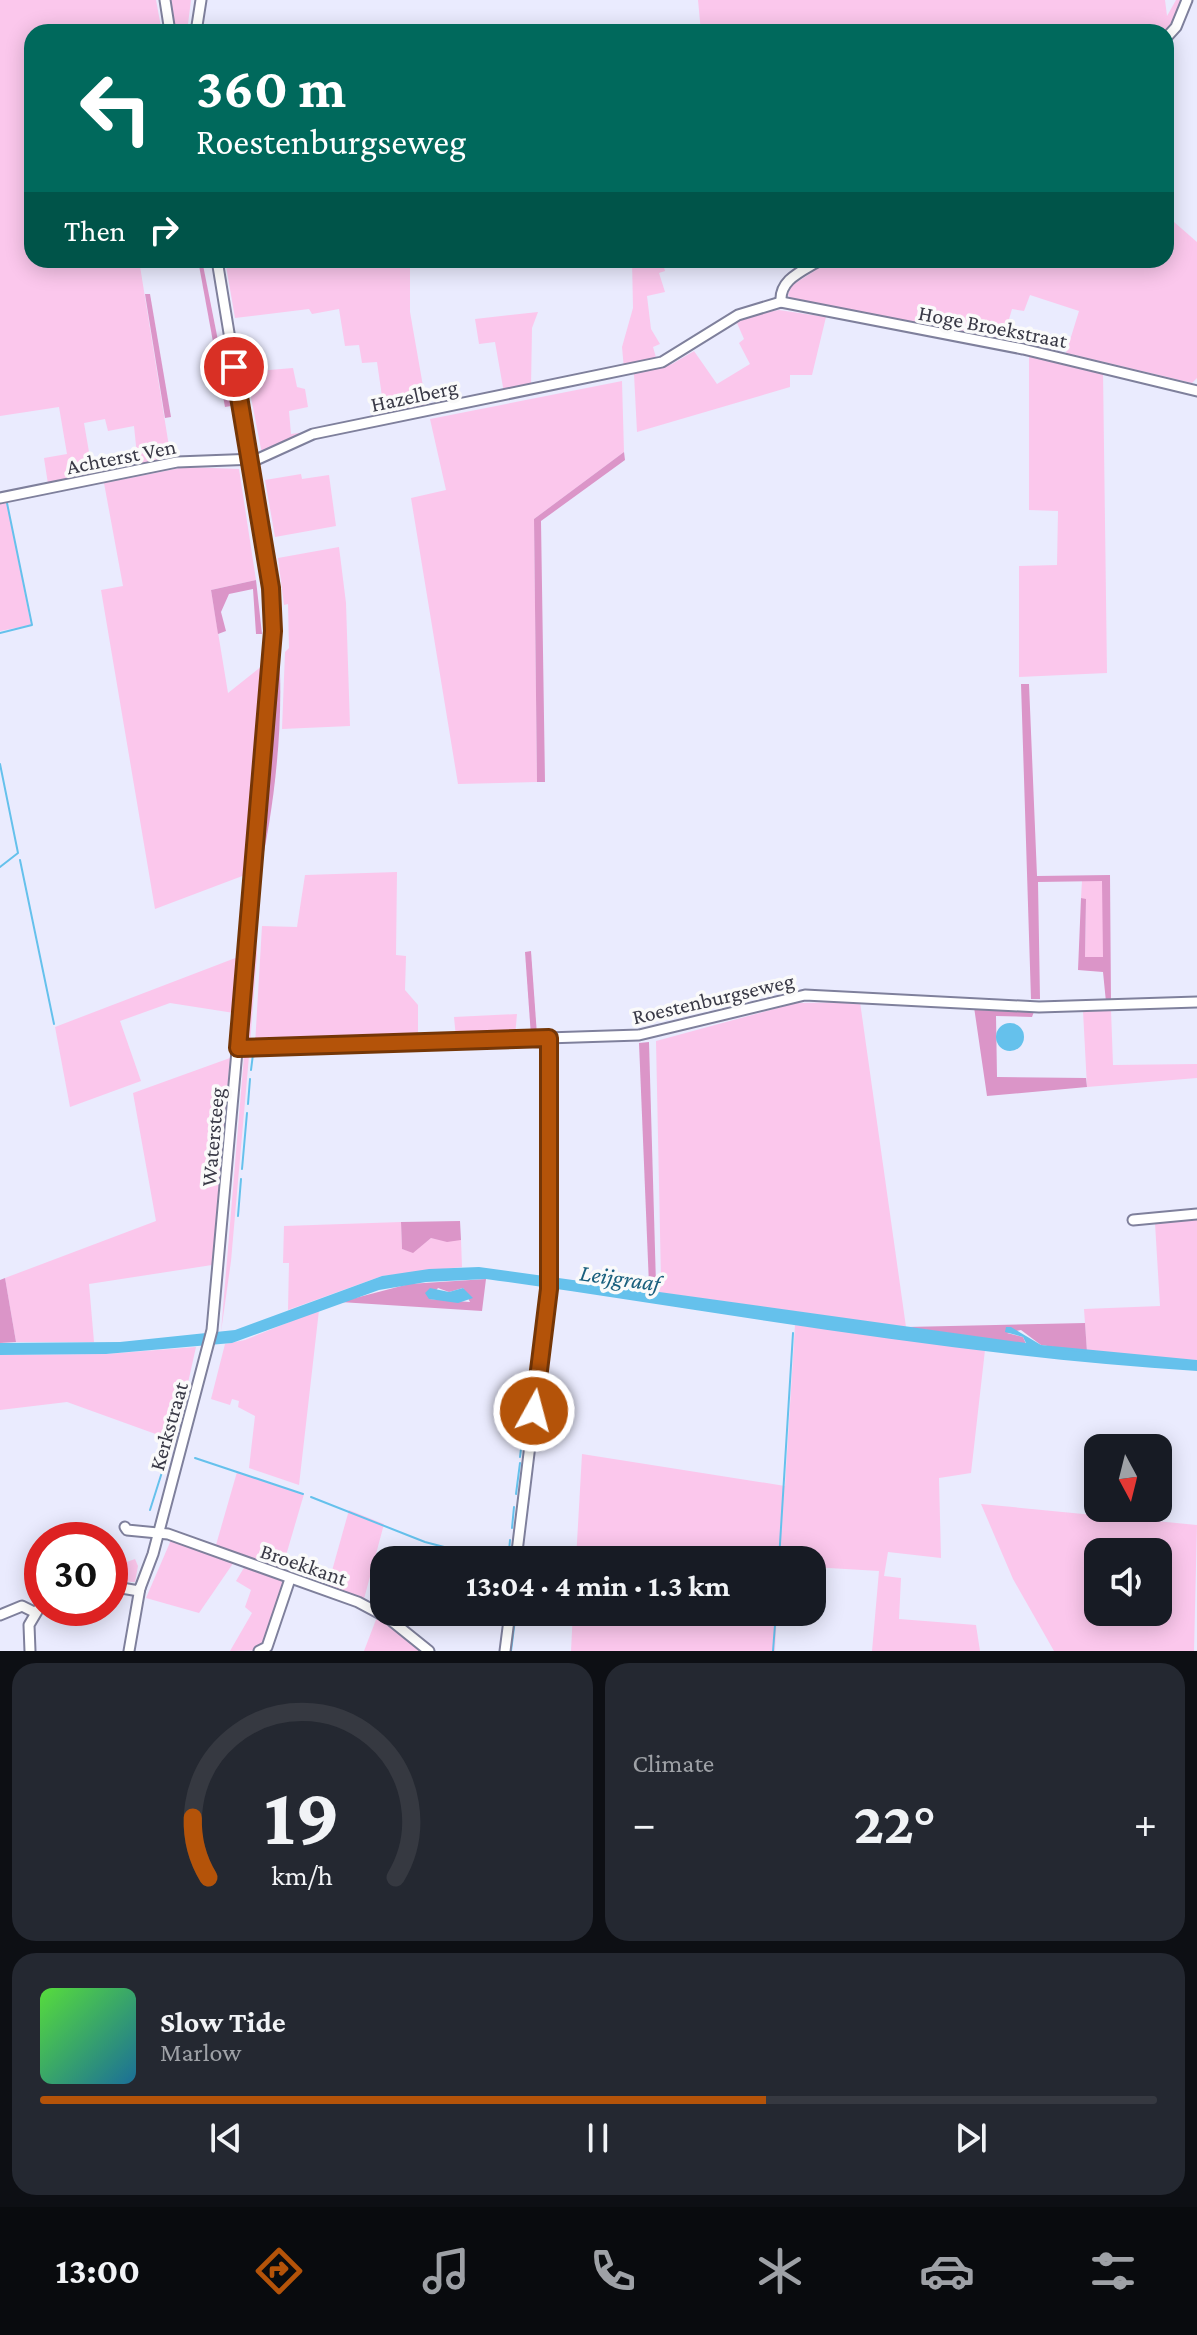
<!DOCTYPE html>
<html lang="en">
<head>
<meta charset="utf-8">
<style>
  body { margin:0; font-family:"Crimson Pro",serif; background:#242831; color:#f1f3f6; height:100vh; display:flex; flex-direction:column; font-size:30px; white-space:nowrap }
  * { box-sizing:border-box; margin:0 }
  p { font-size:26px; color:#9ea1a6 }
  .icon { flex:none; width:44px; height:44px; fill:none; stroke:currentColor; stroke-width:2; stroke-linecap:round; stroke-linejoin:round }
  .map { position:relative; height:1651px; overflow:hidden }
  .sheet { display:flex; flex-direction:column; gap:12px; padding:12px; background:#0d0f14; flex:1 }
  .sheet>* { flex:none }
  .hud { position:absolute; left:24px; top:24px; width:1150px; height:244px; border-radius:24px; box-shadow:0 4px 20px #0003; background:#00695c; color:#fff; overflow:hidden }
  .needle { width:52px; rotate:173deg }
  .tools { position:absolute; left:1084px; top:1434px; display:grid; gap:16px }
  .tools a { display:grid; place-items:center; width:88px; height:88px; border-radius:16px; background:#171b24; box-shadow:0 4px 20px #0003; font-size:40px }
  .speed { position:absolute; left:24px; top:1522px; display:flex; gap:16px; font-size:40px; font-weight:700; text-align:center }
  .speed>* { display:grid; place-content:center; width:104px; height:104px; border-radius:50%; background:#171b24; box-shadow:0 4px 20px #0003; line-height:1 }
  .speed .limit { border:12px solid #d22; background:#fff; color:#111 }
  .pin { position:absolute; display:grid; place-items:center; width:68px; height:68px; color:#fff; margin:-34px; border:4px solid #fff; border-radius:50%; box-shadow:0 2px 8px #0007 }
  .me { position:absolute; width:88px; margin:-44px; rotate:7deg; stroke-linejoin:round; filter:drop-shadow(0 0 6px #0008) }
  .turn { display:flex; align-items:center; gap:28px; height:168px; padding:0 40px; font-size:36px }
  .turn .icon { width:104px; height:104px; stroke-width:2.5 }
  .turn b { display:block; font-size:56px; line-height:68px }
  .then { display:flex; align-items:center; height:76px; padding:0 40px; background:#0003; gap:16px; font-size:30px }
  .big { font-size:60px; font-weight:700; line-height:1.1 }
  .sheet .tile { flex:1; display:flex; flex-direction:column; justify-content:center; gap:12px; min-width:0; padding:0 28px; border-radius:24px; background:#242831 }
  .sheet .dial { align-items:center; gap:0 }
  .dial svg { height:208px; overflow:visible; fill:none; stroke:#363941; stroke-width:7; stroke-linecap:round; text-anchor:middle }
  .dial text { fill:#f1f3f6; stroke:none }
  .song { display:flex; align-items:center; gap:24px }
  .cover { width:96px; height:96px; border-radius:12px; background:linear-gradient(135deg,hsl(110 70% 55%),hsl(200 70% 35%)) }
  .played { height:8px; border-radius:4px; background:linear-gradient(90deg,#b45309 65%,#363941 65%) }
  .keys { display:flex; justify-content:space-around; direction:ltr }
  .heat { display:flex; justify-content:space-between; align-items:center; font-size:44px; direction:ltr }
  .sheet .tiles { flex:1; display:grid; gap:12px; grid-template-columns:1fr 1fr }
  .tile:last-child { grid-column:span 2 }
  .trip { position:absolute; left:370px; top:1546px; width:456px; height:80px; border-radius:24px; background:#171b24; box-shadow:0 4px 20px #0003; font-weight:700; line-height:80px; text-align:center }
  .menu { display:flex; height:128px; justify-content:space-around; align-items:center; background:#090b0e; color:#9ea1a6 }
  .menu .icon { width:56px; height:56px }
  .menu .on { color:#b45309 }
  .menu b { font-size:36px; color:#f1f3f6 }
  .map>svg:first-child { display:block }
  .green { fill:#fbc7ec; fill-rule:evenodd }
  .forest { fill:#db95c8; fill-rule:evenodd }
  .water { fill:#65c1ec }
  .lines { fill:none; stroke-linecap:round; stroke-linejoin:round }
  .stream { stroke:#65c1ec; stroke-width:2 }
  .minor-casing { stroke:#7f809c; stroke-width:13 }
  .minor { stroke:#fff; stroke-width:9 }
  .route-casing { stroke:#753606; stroke-width:20 }
  .route { stroke:#b45309; stroke-width:14 }
  .labels { text-anchor:middle; stroke-width:7; stroke-linejoin:round; paint-order:stroke }
  .street-label { font-size:22px; fill:#393946; stroke:#fafafa }
  .water-label { font-size:24px; font-style:italic; fill:#195f7d; stroke:#fafafa }
</style>
</head>
<body>
<div class="map">
<svg width="1197" height="1651" viewBox="0 0 1197 1651">
  <rect width="100%" height="100%" fill="#eaebfe"/>
  <g class="green">
    <polygon points="0,0 156,0 162,32 32,32 32,260 139,260 171,459 138,465 134,426 108,431 105,419 84,423 93,475 48,484 44,458 67,454 59,407 0,416"/>
    <polygon points="167,0 191,0 187,32 172,32"/>
    <polygon points="698,0 1165,0 1167,16 1176,0 1183,0 1173,25 1165,32 701,32"/>
    <polygon points="1166,215 1197,242 1197,378 1192,383 1066,353 1079,311 1030,295 1024,311 1012,309 1003,340 794,302 788,295 791,286 831,260 1166,260"/>
    <polygon points="225,260 410,260 410,312 427,409 385,417 377,362 362,363 359,345 345,346 339,309 312,314 309,309 235,318"/>
    <polygon points="632,260 662,260 665,271 659,273 665,292 647,296 651,329 660,344 653,347 657,361 624,369 622,347 633,308"/>
    <polygon points="779,310 826,317 812,375 790,375 790,387 637,432 634,374 672,364 694,351 717,384 750,364 739,343 744,339 737,323 750,315"/>
    <polygon points="538,312 532,328 531,387 504,393 495,342 479,344 475,319"/>
    <polygon points="1029,355 1103,371 1107,673 1019,677 1019,566 1057,565 1058,511 1029,510"/>
    <polygon points="293,368 297,387 305,389 308,407 289,411 291,434 307,432 262,454 246,372"/>
    <polygon points="622,381 624,452 534,519 537,782 458,784 411,498 446,490 430,419"/>
    <polygon points="185,467 239,469 256,580 211,590 228,693 262,666 262,684 245,875 155,909 101,590 123,586 104,483"/>
    <polygon points="301,474 302,479 329,475 336,526 275,537 265,480"/>
    <polygon points="7,503 31,625 0,631 0,504"/>
    <polygon points="339,547 346,603 350,726 282,729 285,652 289,648 288,604 284,605 278,558"/>
    <polygon points="397,872 396,955 406,956 405,990 418,1005 418,1039 255,1045 262,926 297,927 305,875"/>
    <polygon points="1082,881 1103,881 1103,958 1085,957 1086,900 1081,898"/>
    <polygon points="255,919 257,955 250,1044 244,1044"/>
    <polygon points="238,957 234,1013 170,1003 120,1021 141,1081 70,1107 55,1027"/>
    <polygon points="860,1002 906,1327 649,1291 649,1285 661,1280 656,1041 796,1003"/>
    <polygon points="1111,1010 1113,1065 1197,1064 1197,1078 1087,1087 1083,1011"/>
    <polygon points="517,1014 515,1036 456,1038 454,1017"/>
    <polygon points="244,1056 249,1056 231,1261 221,1332"/>
    <polygon points="230,1058 212,1265 89,1284 94,1342 16,1342 5,1278 156,1221 133,1093"/>
    <polygon points="1197,1219 1197,1360 1087,1352 1084,1309 1160,1306 1155,1223"/>
    <polygon points="401,1222 402,1249 413,1252 431,1238 461,1240 462,1267 382,1276 288,1310 289,1263 283,1263 284,1226"/>
    <polygon points="319,1310 299,1485 249,1468 255,1416 238,1407 239,1401 232,1399 230,1405 211,1399 225,1344 245,1340"/>
    <polygon points="795,1325 985,1350 971,1473 939,1478 941,1558 888,1552 884,1576 901,1578 899,1619 976,1625 980,1651 872,1651 879,1571 812,1567 812,1560 576,1560 582,1454 785,1486"/>
    <polygon points="196,1347 175,1441 67,1402 0,1410 0,1355 106,1354"/>
    <polygon points="237,1472 304,1494 282,1569 216,1545"/>
    <path d="M981,1504L1197,1525L1194,1651H1054L1013,1579ZM1098,1552H1158V1612H1098Z"/>
    <polygon points="349,1510 384,1524 364,1599 328,1585"/>
    <polygon points="171,1540 234,1562 199,1613 146,1598"/>
    <polygon points="135,1559 138,1566 135,1582 110,1581 110,1568"/>
    <polygon points="245,1566 277,1577 285,1585 266,1650 230,1651 252,1613 245,1607 251,1590 236,1581"/>
    <polygon points="573,1612 777,1612 775,1651 571,1651"/>
    <polygon points="377,1617 423,1651 364,1651"/>
  </g>
  <g class="forest">
    <polygon points="198,260 202,260 231,406 225,407"/>
    <polygon points="145,294 150,294 171,417 165,418"/>
    <polygon points="624,452 625,460 541,521 545,782 537,782 534,519"/>
    <polygon points="256,580 262,634 256,634 253,589 229,594 221,612 226,631 218,634 211,590"/>
    <path d="M279,653C284,725 274,811 258,880Z"/>
    <polygon points="1021,684 1029,684 1037,876 1110,875 1111,1002 1106,1002 1103,972 1078,970 1081,898 1086,899 1085,957 1103,957 1102,881 1038,882 1040,999 1031,999"/>
    <polygon points="531,951 537,1035 531,1036 525,952"/>
    <polygon points="974,1007 1035,1009 1032,1017 996,1016 997,1077 1086,1078 1087,1087 987,1096"/>
    <polygon points="649,1042 656,1284 649,1285 639,1043"/>
    <polygon points="460,1221 461,1240 447,1242 431,1238 413,1253 402,1249 401,1222"/>
    <polygon points="5,1278 16,1342 0,1343 0,1280"/>
    <path d="M486,1279L482,1311L340,1302L409,1284ZM438,1288L449,1292L463,1288L470,1302L429,1299Z"/>
    <polygon points="1085,1323 1087,1352 1041,1345 1021,1330 1007,1333 1023,1337 1026,1344 906,1327"/>
  </g>
  <g class="water">
    <circle cx="1010" cy="1037" r="14"/>
    <path d="M479,1267L1026,1343L1023,1337L1005,1332L1006,1327H1011L1041,1345L1197,1360V1371C956,1356 724,1312 486,1279L426,1282L379,1290L232,1343L106,1354L0,1355V1343L120,1342L235,1330L382,1276L429,1269Z"/>
    <polygon points="430,1288 449,1292 463,1288 473,1298 458,1303 429,1299 425,1293"/>
  </g>
  <g class="lines">
    <g class="stream">
      <polyline points="0,633 32,625 7,503"/>
      <polyline points="0,764 18,853 0,867"/>
      <polyline points="20,860 54,1024"/>
      <polyline points="541,1045 543,1144"/>
      <polyline points="251,1070 253,1054"/>
      <polyline points="248,1104 250,1079"/>
      <polyline points="242,1169 247,1113"/>
      <polyline points="543,1183 543,1210"/>
      <polyline points="238,1216 241,1179"/>
      <polyline points="544,1229 544,1265"/>
      <polyline points="1065,1349 1122,1355"/>
      <polyline points="546,1364 554,1295"/>
      <polyline points="537,1438 545,1371"/>
      <polyline points="520,1457 537,1321"/>
      <polyline points="195,1458 303,1494"/>
      <polyline points="516,1494 520,1463"/>
      <polyline points="311,1497 425,1542 494,1560"/>
      <polyline points="150,1510 169,1450"/>
      <polyline points="512,1528 514,1507"/>
      <polyline points="509,1551 510,1540"/>
      <polyline points="779,1560 793,1333"/>
      <polyline points="511,1651 516,1612"/>
      <polyline points="773,1651 776,1612"/>
    </g>
    <defs>
      <g id="minor">
        <polyline points="165,0 170,32"/>
        <polyline points="196,32 201,0"/>
        <polyline points="1166,38 1176,27 1187,0"/>
        <path d="M781,302C779,279 803,271 820,260"/>
        <polyline points="0,498 177,462 258,459 313,434 662,362 738,315 781,302 1023,349 1197,391"/>
        <polyline points="238,1048 639,1035 805,995 1039,1007 1197,1002"/>
        <polyline points="1133,1220 1197,1214"/>
        <polyline points="125,1527 127,1530 168,1534 358,1602 388,1618 429,1651"/>
        <polyline points="516,1560 549,1289 549,1038"/>
        <polyline points="110,1586 139,1591"/>
        <polyline points="139,1591 153,1554 212,1330 272,660 271,588 217,260"/>
        <polyline points="0,1615 22,1606 34,1612"/>
        <polyline points="30,1651 29,1625 42,1603"/>
        <polyline points="129,1651 140,1588"/>
        <polyline points="259,1651 267,1647 290,1579"/>
        <polyline points="505,1651 510,1612"/>
      </g>
    </defs>
    <use href="#minor" class="minor-casing"/>
    <use href="#minor" class="minor"/>
  </g>
  <g class="lines">
    <defs>
      <polyline id="route" points="234,367 271,588 273,631 238,1048 549,1038 549,1289 534,1411"/>
    </defs>
    <use href="#route" class="route-casing"/>
    <use href="#route" class="route"/>
  </g>
  <g class="labels">
    <g class="street-label">
      <text transform="translate(993 326) rotate(11)" y="8">Hoge Broekstraat</text>
      <text transform="translate(414 395) rotate(-12)" y="8">Hazelberg</text>
      <text transform="translate(121 456) rotate(-11)" y="8">Achterst Ven</text>
      <text transform="translate(713 998) rotate(-13)" y="8">Roestenburgseweg</text>
      <text transform="translate(212 1137) rotate(-85)" y="8">Watersteeg</text>
      <text transform="translate(168 1426) rotate(-74)" y="8">Kerkstraat</text>
      <text transform="translate(304 1564) rotate(19)" y="8">Broekkant</text>
    </g>
    <g class="water-label">
      <text transform="translate(620 1278) rotate(8)" y="8">Leijgraaf</text>
    </g>
  </g>
</svg>
<div class="tools">
<a><svg class="needle" viewBox="-14 -14 28 28"><path d="M0-13l5 13h-10z" fill="#e53935"/><path d="M0 13l5-13h-10z" fill="#9ea1a6"/></svg></a>
<a><svg class="icon" aria-label="sound" viewBox="0 0 24 24"><path d="M4 9h4l5-4v14l-5-4H4zM17 9q2 3 0 6"/></svg></a>
</div>
<div class="speed"><div class="limit">30</div></div>
<div class="pin" style="left:234px;top:367px;background:#d93025"><svg class="icon" aria-label="arrive" viewBox="0 0 24 24"><path d="M6 21V4h12l-3 4 3 4H6"/></svg></div>
<svg class="me" style="left:534px;top:1411px" viewBox="-20 -20 40 40"><circle r="17" fill="#b45309" stroke="#fff" stroke-width="3"/><path d="M0-11L8 9 0 5-8 9z" fill="#fff"/></svg>
<div class="trip">13:04 · 4 min · 1.3 km</div>
<div class="hud">
<div class="turn"><svg class="icon" aria-label="left" viewBox="0 0 24 24"><path d="M17 20v-9H6M10 6l-5 5 5 5"/></svg><div><b>360 m</b>Roestenburgseweg</div></div>
<div class="then">Then<svg class="icon" aria-label="right" viewBox="0 0 24 24"><path d="M7 20v-9h11M14 6l5 5-5 5"/></svg></div>
</div>
</div>
<section class="sheet">
<div class="tiles">
<div class="tile dial"><svg viewBox="0 0 100 80">
<path d="M14 69A42 42 0 1 1 86 69"/>
<path d="M14 69A42 42 0 0 1 8 46" stroke="#b45309"/>
<text x="50" y="56" font-size="32" font-weight="700">19</text>
<text x="50" y="72" font-size="11">km/h</text>
</svg></div>
<div class="tile"><p>Climate</p>
<div class="heat"><a>−</a><b class="big">22°</b><a>+</a></div>
</div>
<div class="tile">
<div class="song"><i class="cover"></i><div><b>Slow Tide</b><p>Marlow</p></div></div>
<div class="played"></div>
<div class="keys"><svg class="icon" aria-label="previous" viewBox="0 0 24 24"><path d="M18 5L8 12l10 7zM5 5v14"/></svg><svg class="icon" aria-label="pause" viewBox="0 0 24 24"><path d="M8 5v14M16 5v14"/></svg><svg class="icon" aria-label="next" viewBox="0 0 24 24"><path d="M6 5l10 7-10 7zM19 5v14"/></svg></div>
</div>
</div>
</section>
<nav class="menu">
<b>13:00</b>
<svg class="icon on" aria-label="directions" viewBox="0 0 24 24"><path d="M12 3l9 9-9 9-9-9zM9 14v-3h6M13 9l2 2-2 2"/></svg>
<svg class="icon" aria-label="music" viewBox="0 0 24 24"><path d="M9 18V5l10-2v13"/><circle cx="6" cy="18" r="3"/><circle cx="16" cy="16" r="3"/></svg>
<svg class="icon" aria-label="phone" viewBox="0 0 24 24"><path d="M5 4h4l2 5-3 2q2 4 5 5l2-3 5 2v4C11 20 4 13 5 4z"/></svg>
<svg class="icon" aria-label="climate" viewBox="0 0 24 24"><path d="M12 3v18M4 7l16 10M4 17L20 7"/></svg>
<svg class="icon" aria-label="car" viewBox="0 0 24 24"><path d="M5 17H2v-5l4-1 3-4h7l3 4 3 1v5h-3M9 17h6M6 11h13"/><circle cx="7" cy="17" r="2"/><circle cx="17" cy="17" r="2"/></svg>
<svg class="icon" aria-label="filters" viewBox="0 0 24 24"><path d="M4 7h16M4 17h16"/><circle cx="9" cy="7" r="2"/><circle cx="15" cy="17" r="2"/></svg>
</nav>
</body>
</html>
